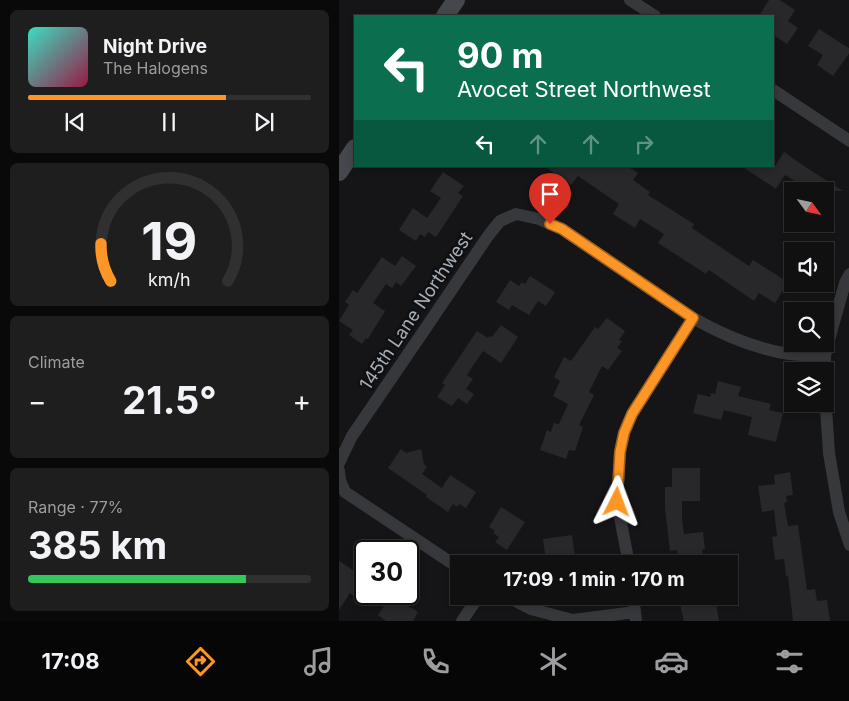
<!DOCTYPE html>
<html lang="en">
<head>
<meta charset="utf-8">
<style>
  body { margin:0; font-family:Inter,sans-serif; background:#1e1e1f; color:#f1f3f6; height:100vh; display:flex; flex-direction:column; font-size:19px; white-space:nowrap }
  * { box-sizing:border-box; margin:0 }
  p { font-size:16px; color:#9c9d9f }
  .icon { flex:none; width:28px; height:28px; fill:none; stroke:currentColor; stroke-width:2; stroke-linecap:round; stroke-linejoin:round }
  .map { position:relative; flex:1; overflow:hidden }
  .drawer { display:flex; flex-direction:column; gap:10px; padding:10px; background:#090909; width:339px }
  .drawer>* { flex:none }
  .top-card { position:absolute; left:15px; top:15px; width:420px; height:152px; border-radius:0px; box-shadow:0 2px 8px #0003,0 0 0 1px #303031; background:#0b6e4f; color:#fff; overflow:hidden }
  .needle { width:32px; rotate:123deg }
  .controls { position:absolute; left:445px; top:182px; display:grid; gap:10px }
  .controls a { display:grid; place-items:center; width:50px; height:50px; border-radius:0px; background:#101011; box-shadow:0 2px 8px #0003,0 0 0 1px #303031; font-size:25px }
  .speed { position:absolute; left:15px; top:540px; display:flex; gap:10px; font-size:25px; font-weight:700; text-align:center }
  .speed>* { display:grid; place-content:center; width:65px; height:65px; border-radius:50%; background:#101011; box-shadow:0 2px 8px #0003,0 0 0 1px #303031; line-height:1 }
  .speed .limit { border:2px solid #111; border-radius:8px; background:#fff; color:#111 }
  .pin { position:absolute; display:grid; place-items:center; width:42px; height:42px; color:#fff; margin:-51px -21px; border-radius:50% 50% 50% 0; rotate:-45deg; box-shadow:0 0 5px #0007 }
  .pin .icon { rotate:45deg }
  .me { position:absolute; width:55px; margin:-28px; rotate:3deg; stroke-linejoin:round; filter:drop-shadow(0 0 4px #0008) }
  .turn { display:flex; align-items:center; gap:18px; height:105px; padding:0 20px; font-size:22px }
  .turn .icon { width:65px; height:65px; stroke-width:2.5 }
  .turn b { display:block; font-size:35px; line-height:42px }
  .lanes { display:flex; align-items:center; height:48px; padding:0 20px; background:#0003; justify-content:center; gap:25px; direction:ltr }
  .lanes .off { opacity:.35 }
  .big { font-size:38px; font-weight:700; line-height:1.1 }
  .drawer .widget { flex:1; display:flex; flex-direction:column; justify-content:center; gap:8px; min-width:0; padding:0 18px; border-radius:8px; background:#1e1e1f }
  .drawer .dial { align-items:center; gap:0 }
  .dial svg { height:130px; overflow:visible; fill:none; stroke:#303031; stroke-width:7; stroke-linecap:round; text-anchor:middle }
  .dial text { fill:#f1f3f6; stroke:none }
  .song { display:flex; align-items:center; gap:15px }
  .cover { width:60px; height:60px; border-radius:8px; background:linear-gradient(135deg,hsl(170 70% 55%),hsl(340 70% 35%)) }
  .played { height:5px; border-radius:2px; background:linear-gradient(90deg,#fd9627 70%,#303031 70%) }
  .keys { display:flex; justify-content:space-around; direction:ltr }
  .heat { display:flex; justify-content:space-between; align-items:center; font-size:28px; direction:ltr }
  .charge { height:8px; border-radius:4px; background:linear-gradient(90deg,#34c759 77%,#303031 0) }
  .trip { position:absolute; left:111px; top:555px; width:288px; height:50px; border-radius:0px; background:#101011; box-shadow:0 2px 8px #0003,0 0 0 1px #303031; font-weight:700; line-height:50px; text-align:center }
  .menu { display:flex; height:80px; justify-content:space-around; align-items:center; background:#060607; color:#9c9d9f }
  .menu .icon { width:35px; height:35px }
  .menu .active { color:#fd9627 }
  .menu b { font-size:22px; color:#f1f3f6 }
  main { display:flex; flex:1; min-height:0 }
  .map>svg:first-child { display:block }
  .building { fill:#28282b }
  .lines { fill:none; stroke-linecap:round; stroke-linejoin:round }
  .street { stroke:#36383c; stroke-width:12 }
  .secondary { stroke:#44474c; stroke-width:18 }
  .route-casing { stroke:#a46219; stroke-width:12 }
  .route { stroke:#fd9627; stroke-width:9 }
  .labels { text-anchor:middle; stroke-width:5; stroke-linejoin:round; paint-order:stroke }
  .street-label { font-size:18px; fill:#a6aeb8; stroke:#101012 }
</style>
</head>
<body>
<main>
<section class="drawer">
<div class="widget">
<div class="song"><i class="cover"></i><div><b>Night Drive</b><p>The Halogens</p></div></div>
<div class="played"></div>
<div class="keys"><svg class="icon" aria-label="previous" viewBox="0 0 24 24"><path d="M18 5L8 12l10 7zM5 5v14"/></svg><svg class="icon" aria-label="pause" viewBox="0 0 24 24"><path d="M8 5v14M16 5v14"/></svg><svg class="icon" aria-label="next" viewBox="0 0 24 24"><path d="M6 5l10 7-10 7zM19 5v14"/></svg></div>
</div>
<div class="widget dial"><svg viewBox="0 0 100 80">
<path d="M14 69A42 42 0 1 1 86 69"/>
<path d="M14 69A42 42 0 0 1 8 46" stroke="#fd9627"/>
<text x="50" y="56" font-size="32" font-weight="700">19</text>
<text x="50" y="72" font-size="11">km/h</text>
</svg></div>
<div class="widget"><p>Climate</p>
<div class="heat"><a>−</a><b class="big">21.5°</b><a>+</a></div>
</div>
<div class="widget"><p>Range · 77%</p><b class="big">385 km</b><div class="charge"></div></div>
</section>
<div class="map">
<svg width="511" height="621" viewBox="0 0 511 621">
  <rect width="100%" height="100%" fill="#151517"/>
  <g class="building">
    <polygon points="430,0 441,0 456,10 449,21 459,28 448,44 434,35 434,16 420,16"/>
    <polygon points="480,29 511,49 511,52 494,76 478,65 484,55 469,46"/>
    <polygon points="445,152 462,164 504,191 463,191 466,187 446,175 437,189 402,166 436,166"/>
    <polygon points="205,166 288,166 299,173 294,180 311,192 309,195 355,224 353,228 410,266 414,260 449,282 436,303 420,293 415,301 370,270 367,274 319,243 325,234 301,219 296,228 274,214 280,204 239,176 232,185"/>
    <polygon points="104,172 125,186 119,193 124,196 97,237 89,232 86,237 81,234 77,241 60,230 74,208 88,218 102,198 91,191"/>
    <polygon points="63,256 77,266 62,286 57,282 53,288 47,284 34,303 46,311 29,339 27,338 23,344 10,335 14,330 0,321 10,305 6,302 14,290 18,293 43,257 56,266"/>
    <polygon points="191,276 216,292 207,306 199,301 190,315 173,305 170,310 157,302 171,280 180,286 183,282 186,284"/>
    <polygon points="268,318 286,331 280,340 283,341 278,348 283,351 269,370 263,366 250,392 255,395 240,425 244,427 236,451 230,450 227,459 201,450 208,430 212,432 215,423 220,424 229,404 214,396 221,381 215,377 225,357 232,361 256,327 259,329"/>
    <polygon points="162,325 179,337 162,363 144,351 128,375 134,379 127,389 135,394 128,404 119,398 113,406 98,397 106,385 103,383 138,331 149,338 151,336 153,337"/>
    <polygon points="379,381 402,387 399,396 432,404 430,410 444,413 437,442 409,435 413,417 385,410 382,420 354,413 359,394 371,397 372,393 376,394"/>
    <polygon points="62,449 67,453 82,449 85,464 88,467 83,474 103,488 111,475 137,492 127,508 120,504 118,507 114,504 109,512 87,497 88,495 49,468"/>
    <polygon points="333,468 361,468 361,501 343,501 343,518 345,534 364,532 366,549 363,550 365,564 339,564 338,550 331,551 326,509 326,487 333,487"/>
    <polygon points="451,472 454,495 447,496 448,502 445,503 449,526 459,525 468,590 476,589 478,601 488,600 491,621 454,621 449,576 447,576 445,559 436,560 433,537 438,536 435,510 423,512 419,486 436,484 435,475"/>
    <polygon points="162,507 186,522 168,550 156,542 160,537 154,533 156,531 150,527"/>
    <polygon points="233,535 237,564 218,564 218,560 207,561 204,539"/>
    <polygon points="0,561 26,578 15,596 11,593 0,610"/>
    <polygon points="53,594 70,594 64,603 79,612 74,621 47,621 39,615"/>
    <polygon points="357,601 358,606 377,603 380,621 345,621 341,604"/>
  </g>
  <g class="lines">
    <g class="street">
      <polyline points="291,0 316,16"/>
      <polyline points="434,90 511,141"/>
      <polyline points="511,274 506,283 493,329 486,356 486,394 490,453 500,512 511,545"/>
      <path d="M0,463L13,436L84,332L149,236L161,221L177,214L200,219L223,229L354,318C382,334 412,347 444,353C458,356 473,355 486,356"/>
      <polyline points="0,471 1,480 6,492 120,568"/>
      <polyline points="290,564 278,502 281,452 285,433 293,414 354,318"/>
      <polyline points="167,596 192,609 234,620 296,612"/>
      <polyline points="294,596 297,621"/>
      <polyline points="123,621 140,596"/>
    </g>
    <g class="secondary">
      <polyline points="106,16 117,0"/>
      <polyline points="0,172 16,148"/>
    </g>
  </g>
  <g class="lines">
    <defs>
      <polyline id="route" points="211,224 223,229 354,318 293,414 285,433 281,452 278,502"/>
    </defs>
    <use href="#route" class="route-casing"/>
    <use href="#route" class="route"/>
  </g>
  <g class="labels">
    <g class="street-label">
      <text transform="translate(77 311) rotate(-56)" y="6">145th Lane Northwest</text>
    </g>
  </g>
</svg>
<div class="controls">
<a><svg class="needle" viewBox="-14 -14 28 28"><path d="M0-13l5 13h-10z" fill="#e53935"/><path d="M0 13l5-13h-10z" fill="#9c9d9f"/></svg></a>
<a><svg class="icon" aria-label="sound" viewBox="0 0 24 24"><path d="M4 9h4l5-4v14l-5-4H4zM17 9q2 3 0 6"/></svg></a>
<a><svg class="icon" aria-label="search" viewBox="0 0 24 24"><circle cx="10" cy="10" r="6"/><path d="M15 15l6 6"/></svg></a>
<a><svg class="icon" aria-label="layers" viewBox="0 0 24 24"><path d="M12 4l9 5-9 5-9-5zM3 14l9 5 9-5"/></svg></a>
</div>
<div class="speed"><div class="limit">30</div></div>
<div class="pin" style="left:211px;top:224px;background:#d93025"><svg class="icon" aria-label="arrive" viewBox="0 0 24 24"><path d="M6 21V4h12l-3 4 3 4H6"/></svg></div>
<svg class="me" style="left:278px;top:502px" viewBox="-20 -20 40 40"><path d="M0-17L14 15 0 8-14 15z" fill="#fd9627" stroke="#fff" stroke-width="4"/></svg>
<div class="trip">17:09 · 1 min · 170 m</div>
<div class="top-card">
<div class="turn"><svg class="icon" aria-label="left" viewBox="0 0 24 24"><path d="M17 20v-9H6M10 6l-5 5 5 5"/></svg><div><b>90 m</b>Avocet Street Northwest</div></div>
<div class="lanes"><svg class="icon" aria-label="left" viewBox="0 0 24 24"><path d="M17 20v-9H6M10 6l-5 5 5 5"/></svg><svg class="icon off" aria-label="ahead" viewBox="0 0 24 24"><path d="M12 20V5M6 11l6-6 6 6"/></svg><svg class="icon off" aria-label="ahead" viewBox="0 0 24 24"><path d="M12 20V5M6 11l6-6 6 6"/></svg><svg class="icon off" aria-label="right" viewBox="0 0 24 24"><path d="M7 20v-9h11M14 6l5 5-5 5"/></svg></div>
</div>
</div>
</main>
<nav class="menu">
<b>17:08</b>
<svg class="icon active" aria-label="directions" viewBox="0 0 24 24"><path d="M12 3l9 9-9 9-9-9zM9 14v-3h6M13 9l2 2-2 2"/></svg>
<svg class="icon" aria-label="music" viewBox="0 0 24 24"><path d="M9 18V5l10-2v13"/><circle cx="6" cy="18" r="3"/><circle cx="16" cy="16" r="3"/></svg>
<svg class="icon" aria-label="phone" viewBox="0 0 24 24"><path d="M5 4h4l2 5-3 2q2 4 5 5l2-3 5 2v4C11 20 4 13 5 4z"/></svg>
<svg class="icon" aria-label="climate" viewBox="0 0 24 24"><path d="M12 3v18M4 7l16 10M4 17L20 7"/></svg>
<svg class="icon" aria-label="car" viewBox="0 0 24 24"><path d="M5 17H2v-5l4-1 3-4h7l3 4 3 1v5h-3M9 17h6M6 11h13"/><circle cx="7" cy="17" r="2"/><circle cx="17" cy="17" r="2"/></svg>
<svg class="icon" aria-label="filters" viewBox="0 0 24 24"><path d="M4 7h16M4 17h16"/><circle cx="9" cy="7" r="2"/><circle cx="15" cy="17" r="2"/></svg>
</nav>
</body>
</html>
